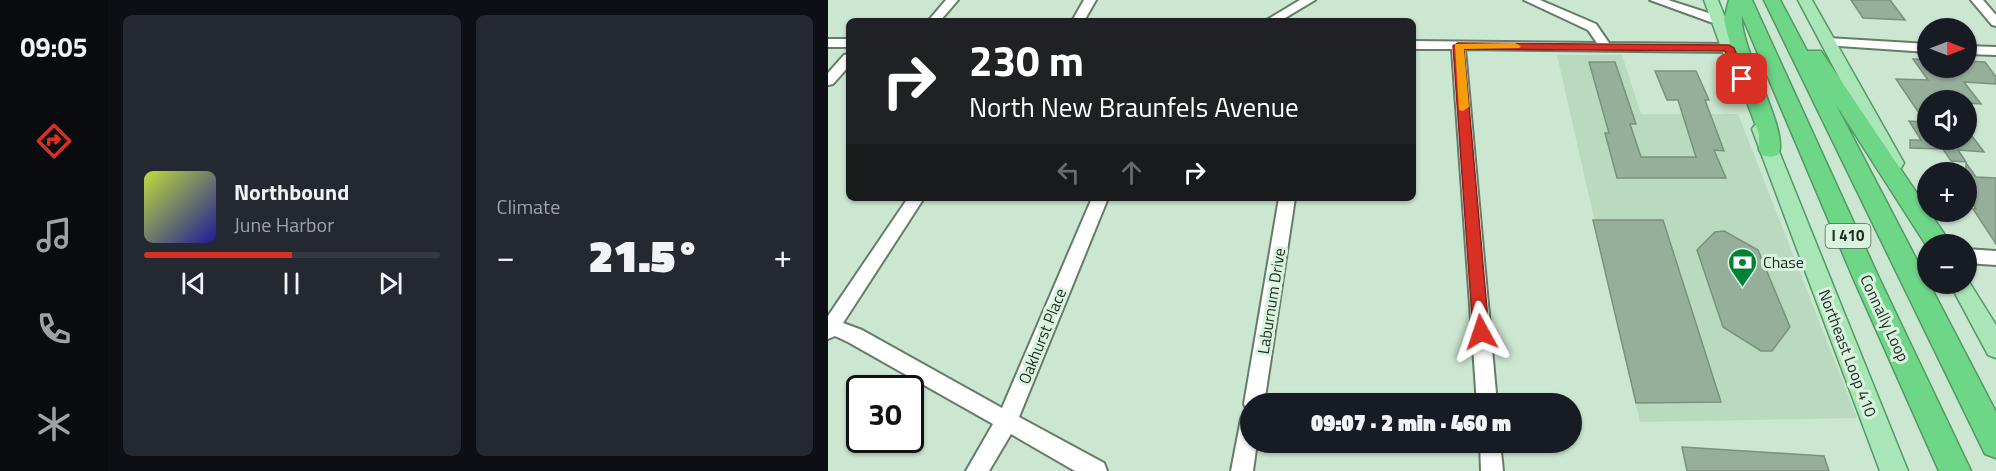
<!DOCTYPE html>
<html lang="en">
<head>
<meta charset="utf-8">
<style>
  body { margin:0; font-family:"Titillium Web",sans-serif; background:#242831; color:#f1f3f6; height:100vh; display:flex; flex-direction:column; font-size:22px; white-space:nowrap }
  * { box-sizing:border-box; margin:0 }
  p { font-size:20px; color:#9ea1a6 }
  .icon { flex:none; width:33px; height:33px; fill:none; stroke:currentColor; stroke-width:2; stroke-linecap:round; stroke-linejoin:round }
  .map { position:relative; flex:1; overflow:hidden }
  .side { display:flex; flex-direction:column; gap:15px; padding:15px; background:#0d0f14; width:720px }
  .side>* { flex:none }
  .top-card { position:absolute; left:18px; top:18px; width:570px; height:183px; border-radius:9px; box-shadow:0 2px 4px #0004; background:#202124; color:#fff; overflow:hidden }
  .needle { width:39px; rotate:90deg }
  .buttons { position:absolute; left:1089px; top:18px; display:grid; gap:12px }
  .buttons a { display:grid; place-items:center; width:60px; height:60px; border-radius:50%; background:#171b24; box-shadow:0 2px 4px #0004; font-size:30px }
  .speed { position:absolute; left:18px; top:375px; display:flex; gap:12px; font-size:30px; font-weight:700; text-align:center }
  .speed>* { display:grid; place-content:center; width:78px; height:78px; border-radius:50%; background:#171b24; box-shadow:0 2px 4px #0004; line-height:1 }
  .speed .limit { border:3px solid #111; border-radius:9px; background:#fff; color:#111 }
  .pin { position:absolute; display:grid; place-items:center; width:51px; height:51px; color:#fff; margin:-26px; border-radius:12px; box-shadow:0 3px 9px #0006 }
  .me { position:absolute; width:66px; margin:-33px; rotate:355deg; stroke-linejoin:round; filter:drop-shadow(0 0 4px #0008) }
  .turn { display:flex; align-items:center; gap:21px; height:126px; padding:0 24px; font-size:27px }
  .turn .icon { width:78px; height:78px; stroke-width:2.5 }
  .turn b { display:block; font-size:42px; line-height:51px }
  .lanes { display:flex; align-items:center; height:57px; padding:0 24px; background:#0003; justify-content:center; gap:30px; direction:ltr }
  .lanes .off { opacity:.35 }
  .big { font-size:45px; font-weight:800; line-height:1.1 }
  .side .widget { flex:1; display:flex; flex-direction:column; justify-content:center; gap:9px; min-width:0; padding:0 21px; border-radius:9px; background:#242831 }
  .song { display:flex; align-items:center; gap:18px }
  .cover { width:72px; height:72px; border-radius:9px; background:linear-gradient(135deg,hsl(70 70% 55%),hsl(240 70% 35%)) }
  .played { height:6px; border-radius:3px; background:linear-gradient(90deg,#d93025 50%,#363941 50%) }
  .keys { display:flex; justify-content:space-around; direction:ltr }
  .heat { display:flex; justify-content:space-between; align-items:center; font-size:33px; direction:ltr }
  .side .tiles { flex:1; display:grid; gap:15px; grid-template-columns:repeat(2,1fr) }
  .trip { position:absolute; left:412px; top:393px; width:342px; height:60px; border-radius:30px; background:#171b24; box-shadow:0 2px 4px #0004; font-weight:800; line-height:60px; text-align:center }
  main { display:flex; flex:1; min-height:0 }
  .tabs { display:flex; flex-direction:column; width:108px; justify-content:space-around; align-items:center; background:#090b0e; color:#9ea1a6 }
  .tabs .icon { width:42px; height:42px }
  .tabs .selected { color:#d93025 }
  .tabs b { font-size:27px; color:#f1f3f6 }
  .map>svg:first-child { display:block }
  .built { fill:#badabf }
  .building { fill:#96af9a; stroke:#79917d; stroke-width:1.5 }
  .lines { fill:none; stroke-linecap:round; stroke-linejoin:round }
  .minor-casing { stroke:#647c68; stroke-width:4 }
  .major-casing { stroke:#529963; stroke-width:3 }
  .highway-casing { stroke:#529963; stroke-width:3 }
  .minor { fill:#fff; fill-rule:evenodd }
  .major { fill:#a8e6b7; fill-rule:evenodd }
  .highway { fill:#6ed687; fill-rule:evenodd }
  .route { fill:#d93025; stroke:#8d1f18; stroke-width:1.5 }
  .slow { fill:#f59e0b }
  .labels { text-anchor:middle; stroke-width:6; stroke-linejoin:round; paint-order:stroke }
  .shield { fill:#d9f4de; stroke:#57665a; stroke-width:1.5 }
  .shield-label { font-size:15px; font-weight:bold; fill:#1f2921 }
  .poi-label { font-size:16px; fill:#1f2921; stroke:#d9f4de; text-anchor:start }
  .street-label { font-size:16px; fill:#1f2921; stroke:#d9f4de }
</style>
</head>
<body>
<main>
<nav class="tabs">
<b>09:05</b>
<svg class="icon selected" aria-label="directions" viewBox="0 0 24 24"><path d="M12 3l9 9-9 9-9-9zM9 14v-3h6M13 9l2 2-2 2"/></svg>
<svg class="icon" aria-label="music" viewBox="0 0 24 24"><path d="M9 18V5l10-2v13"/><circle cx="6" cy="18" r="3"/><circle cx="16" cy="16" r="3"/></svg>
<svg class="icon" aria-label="phone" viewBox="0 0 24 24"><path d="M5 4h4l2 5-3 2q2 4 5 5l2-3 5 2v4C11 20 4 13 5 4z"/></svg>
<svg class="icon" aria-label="climate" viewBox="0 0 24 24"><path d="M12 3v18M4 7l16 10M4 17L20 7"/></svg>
</nav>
<section class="side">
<div class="tiles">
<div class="widget">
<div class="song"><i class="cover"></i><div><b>Northbound</b><p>June Harbor</p></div></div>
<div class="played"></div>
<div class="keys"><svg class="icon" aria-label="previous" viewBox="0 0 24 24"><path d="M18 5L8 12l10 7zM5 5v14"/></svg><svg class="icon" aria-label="pause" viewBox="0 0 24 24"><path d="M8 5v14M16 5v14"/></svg><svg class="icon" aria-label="next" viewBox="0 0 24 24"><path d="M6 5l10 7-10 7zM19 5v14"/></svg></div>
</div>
<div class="widget"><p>Climate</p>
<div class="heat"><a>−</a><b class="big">21.5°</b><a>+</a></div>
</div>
</div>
</section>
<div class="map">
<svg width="1168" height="471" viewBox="0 0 1168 471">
  <rect width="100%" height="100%" fill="#cce7d1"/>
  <polygon class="built" points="729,55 794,55 813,114 910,114 1029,418 812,422"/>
  <g class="building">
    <polygon points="1023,0 1062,0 1077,20 1035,18"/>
    <polygon points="1085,59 1100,60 1100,68 1138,68 1138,61 1157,62 1168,77 1168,84 1136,82 1153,104 1138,103 1138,100 1100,100 1100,140 1138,140 1138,128 1156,152 1130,150 1138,162 1123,161 1115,149 1082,148 1082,140 1093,140 1081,121 1097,122 1068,79 1100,80"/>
    <polygon points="761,62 787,62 808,124 802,124 813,157 868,157 850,100 839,100 827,71 868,71 881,100 877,100 896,151 886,150 898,178 789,178 777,133 781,133"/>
    <polygon points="1138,163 1148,177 1168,178 1168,244 1145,209 1148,209 1138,194"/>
    <polygon points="765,220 835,220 893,402 808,403"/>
    <polygon points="896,231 930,250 962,327 944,351 933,351 895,327 869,250 887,232"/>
    <polygon points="854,447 996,456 1001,471 859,471"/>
  </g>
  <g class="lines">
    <defs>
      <g id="minor">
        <polygon points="118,0 130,0 112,21 100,21"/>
        <polygon points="256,0 268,0 256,21 244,21"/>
        <polygon points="472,0 487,0 452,21 437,21"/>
        <polygon points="696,0 712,0 768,24 781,43 901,44 907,48 901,52 637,49 669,404 649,404 624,49 585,49 585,41 769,43 760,30"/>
        <polygon points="822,0 840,0 896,18 898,21 892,25 888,24"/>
        <polygon points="1143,0 1155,0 1168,15 1168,26 1164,25"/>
        <polygon points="1000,38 1100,44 1100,52 996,45 994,42 996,39"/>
        <rect x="0" y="39" width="21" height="8"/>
        <polygon points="1138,46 1168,47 1168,55 1138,54"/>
        <polygon points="21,54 21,66 5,84 0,85 0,73 16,55"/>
        <polygon points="80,198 96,198 15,323 34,330 174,408 264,198 280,198 191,417 276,463 279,471 247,471 183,434 161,471 138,471 165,424 20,342 7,336 0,339 0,316"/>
        <polygon points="451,198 467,198 436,404 423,404 423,442 429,442 425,471 403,471 413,419 416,412 419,411 416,404"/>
        <polygon points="1138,249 1168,251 1168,265 1138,263"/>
        <polygon points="652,442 672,442 675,471 653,471"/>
      </g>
      <g id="major">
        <polygon points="876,0 890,0 926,89 923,93 911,93 908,89"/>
        <polygon points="970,0 984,0 1076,163 1073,168 1066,170 1059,168"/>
        <polygon points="933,123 939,125 942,129 1080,471 1052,471 924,129 927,125"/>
        <polygon points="1138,277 1168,325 1168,358 1160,355 1122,284 1138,284"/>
      </g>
      <g id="highway">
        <path d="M901,0H924L1052,280L1143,471H1111L1026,280L914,16C911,48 963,133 950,155L942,157L934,155L931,150V134L913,86L896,20Z"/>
        <polygon points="936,0 952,0 979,51 993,51 1119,238 1116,244 1098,245 1007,103 1168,412 1168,458 1157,454"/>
      </g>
    </defs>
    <use href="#minor" class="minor-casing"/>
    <use href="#major" class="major-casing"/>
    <use href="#highway" class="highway-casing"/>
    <use href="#minor" class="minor"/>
    <use href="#major" class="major"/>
    <use href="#highway" class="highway"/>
  </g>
  <polygon class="route" points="630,43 901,45 906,48 919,79 918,82 910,82 897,51 636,49 661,332 659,337 653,339 648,337 645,332 625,46"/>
  <polygon class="slow" points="687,43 693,46 691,48 636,49 641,107 635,111 631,110 627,44"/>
  <defs>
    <symbol id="bank-pin" viewBox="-11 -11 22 30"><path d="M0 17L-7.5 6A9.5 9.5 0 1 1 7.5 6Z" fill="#028038" stroke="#d9f4de"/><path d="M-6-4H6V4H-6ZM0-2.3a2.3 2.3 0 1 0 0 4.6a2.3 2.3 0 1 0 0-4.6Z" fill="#fff"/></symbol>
  </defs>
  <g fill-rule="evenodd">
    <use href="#bank-pin" x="898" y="246" width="33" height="45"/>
  </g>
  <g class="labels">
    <rect class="shield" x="997.5" y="224" width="45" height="24" rx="4.5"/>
    <g class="shield-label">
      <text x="1020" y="241">I 410</text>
    </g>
    <g class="poi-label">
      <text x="935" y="268">Chase</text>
    </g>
    <g class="street-label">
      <text transform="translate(443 301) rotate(-81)" y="6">Laburnum Drive</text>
      <text transform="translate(1057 318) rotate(65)" y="6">Connally Loop</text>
      <text transform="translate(214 336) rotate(-68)" y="6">Oakhurst Place</text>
      <text transform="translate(1020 353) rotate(69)" y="6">Northeast Loop 410</text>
    </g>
  </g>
</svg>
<div class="buttons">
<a><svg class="needle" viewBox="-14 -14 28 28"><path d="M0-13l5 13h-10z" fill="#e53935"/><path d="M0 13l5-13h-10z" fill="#9ea1a6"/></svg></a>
<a><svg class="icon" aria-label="sound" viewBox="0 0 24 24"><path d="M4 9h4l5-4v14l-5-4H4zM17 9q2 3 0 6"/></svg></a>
<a>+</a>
<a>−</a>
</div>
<div class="speed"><div class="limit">30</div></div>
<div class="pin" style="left:914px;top:79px;background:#d93025"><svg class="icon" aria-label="arrive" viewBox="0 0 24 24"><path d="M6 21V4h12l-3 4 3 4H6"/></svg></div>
<svg class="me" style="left:653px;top:332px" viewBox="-20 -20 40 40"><path d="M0-17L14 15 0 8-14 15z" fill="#d93025" stroke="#fff" stroke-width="4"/></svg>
<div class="trip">09:07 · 2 min · 460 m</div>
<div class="top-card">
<div class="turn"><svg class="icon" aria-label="right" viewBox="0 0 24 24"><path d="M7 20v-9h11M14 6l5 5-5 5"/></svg><div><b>230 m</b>North New Braunfels Avenue</div></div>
<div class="lanes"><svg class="icon off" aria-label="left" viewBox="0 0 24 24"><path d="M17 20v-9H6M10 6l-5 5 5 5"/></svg><svg class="icon off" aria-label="ahead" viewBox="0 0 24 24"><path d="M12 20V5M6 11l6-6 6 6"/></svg><svg class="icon" aria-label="right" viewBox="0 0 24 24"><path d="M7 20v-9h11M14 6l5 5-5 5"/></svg></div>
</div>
</div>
</main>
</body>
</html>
